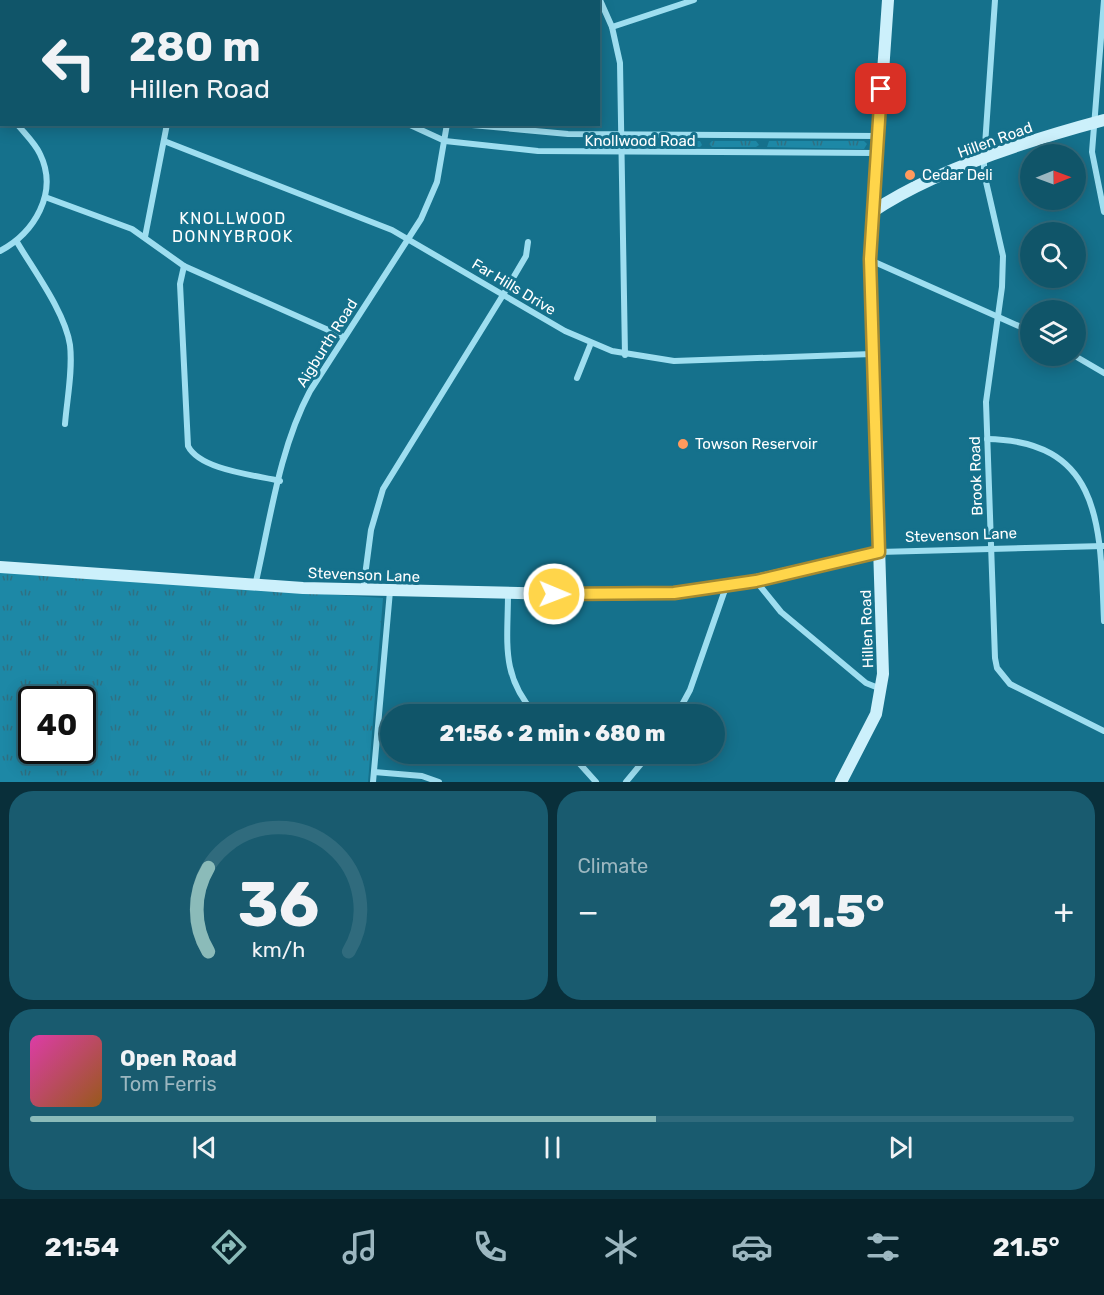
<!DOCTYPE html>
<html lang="en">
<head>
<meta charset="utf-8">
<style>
  body { margin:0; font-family:Rubik,sans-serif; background:#195b6f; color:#f1f3f6; height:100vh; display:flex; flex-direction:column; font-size:22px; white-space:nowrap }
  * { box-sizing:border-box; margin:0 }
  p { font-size:20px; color:#9cb7c0 }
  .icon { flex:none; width:33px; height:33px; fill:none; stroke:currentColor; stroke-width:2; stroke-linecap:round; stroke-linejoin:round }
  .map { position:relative; height:782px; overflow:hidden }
  .panel { display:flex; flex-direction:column; gap:9px; padding:9px; background:#092f3a; flex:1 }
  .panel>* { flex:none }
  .hud { position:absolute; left:0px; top:0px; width:600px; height:126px; box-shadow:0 3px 15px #0003,0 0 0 2px #306b7d; background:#105569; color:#f1f3f6; overflow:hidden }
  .needle { width:39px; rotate:89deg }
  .buttons { position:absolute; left:1020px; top:144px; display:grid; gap:12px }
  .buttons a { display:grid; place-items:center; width:66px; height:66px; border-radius:50%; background:#105569; box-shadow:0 3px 15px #0003,0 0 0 2px #306b7d; font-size:30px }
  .speed { position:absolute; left:18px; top:686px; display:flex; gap:12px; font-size:30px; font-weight:700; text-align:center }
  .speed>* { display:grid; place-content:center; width:78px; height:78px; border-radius:50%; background:#105569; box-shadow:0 3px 15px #0003,0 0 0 2px #306b7d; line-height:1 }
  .speed .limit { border:3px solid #111; border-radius:9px; background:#fff; color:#111 }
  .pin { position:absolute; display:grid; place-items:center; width:51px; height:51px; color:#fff; margin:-26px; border-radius:12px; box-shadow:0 3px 9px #0006 }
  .me { position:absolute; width:66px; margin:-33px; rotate:91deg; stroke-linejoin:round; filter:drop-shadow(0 0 4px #0008) }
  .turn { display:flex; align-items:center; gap:21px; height:126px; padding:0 30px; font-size:27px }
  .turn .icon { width:78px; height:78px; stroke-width:2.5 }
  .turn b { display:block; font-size:42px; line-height:51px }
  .big { font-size:45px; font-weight:800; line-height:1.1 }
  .panel .card { flex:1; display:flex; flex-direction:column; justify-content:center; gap:9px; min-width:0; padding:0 21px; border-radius:24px; background:#195b6f }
  .panel .dial { align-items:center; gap:0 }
  .dial svg { height:156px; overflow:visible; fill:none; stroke:#306b7d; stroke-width:7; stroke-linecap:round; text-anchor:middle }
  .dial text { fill:#f1f3f6; stroke:none }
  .song { display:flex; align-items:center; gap:18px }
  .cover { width:72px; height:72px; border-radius:9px; background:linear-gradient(135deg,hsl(320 70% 55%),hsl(30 70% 35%)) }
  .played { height:6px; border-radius:3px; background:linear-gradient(90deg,#8bbbb9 60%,#306b7d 60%) }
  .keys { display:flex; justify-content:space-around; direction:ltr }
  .heat { display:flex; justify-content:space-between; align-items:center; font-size:33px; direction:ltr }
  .panel .tiles { flex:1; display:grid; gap:9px; grid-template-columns:1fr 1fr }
  .card:last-child { grid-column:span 2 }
  .trip { position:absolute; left:380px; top:704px; width:345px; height:60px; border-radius:30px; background:#105569; box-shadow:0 3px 15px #0003,0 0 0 2px #306b7d; font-weight:800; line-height:60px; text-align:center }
  .dock { display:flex; height:96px; justify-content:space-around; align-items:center; background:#06222a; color:#9cb7c0 }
  .dock .icon { width:42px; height:42px }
  .dock .current { color:#8bbbb9 }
  .dock b { font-size:27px; color:#f1f3f6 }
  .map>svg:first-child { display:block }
  .grass { fill:url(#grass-tufts); fill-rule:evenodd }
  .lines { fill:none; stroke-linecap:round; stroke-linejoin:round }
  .street { stroke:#9edef0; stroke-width:6 }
  .secondary { stroke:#ccf0fb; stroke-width:12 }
  .route-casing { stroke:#a68a30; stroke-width:15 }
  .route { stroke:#ffd54a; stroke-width:10 }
  .poi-dot { fill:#ff9a5d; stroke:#15718c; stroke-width:2 }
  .labels { text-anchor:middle; stroke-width:6; stroke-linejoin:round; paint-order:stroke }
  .street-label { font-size:15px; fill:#fff; stroke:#15718c }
  .poi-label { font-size:15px; fill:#fff; stroke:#15718c; text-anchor:start }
  .neighbourhood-label { font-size:16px; letter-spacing:1.5px; fill:#fff; stroke:#15718c }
</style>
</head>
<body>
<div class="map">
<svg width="1104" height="782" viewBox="0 0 1104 782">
  <defs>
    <pattern id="grass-tufts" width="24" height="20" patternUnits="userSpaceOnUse" patternTransform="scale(1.5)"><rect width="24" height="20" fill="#1d88a6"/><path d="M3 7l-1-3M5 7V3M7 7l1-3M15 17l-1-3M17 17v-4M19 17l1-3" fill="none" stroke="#307082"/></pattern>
  </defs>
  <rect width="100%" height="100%" fill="#15718c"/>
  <g class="grass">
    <polygon points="631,140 700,141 702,145 700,147 631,147 629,144"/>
    <polygon points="712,141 756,141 759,145 756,147 712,147 709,144"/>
    <polygon points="769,141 864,141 867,144 864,149 767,147"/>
    <path d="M0,572L383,598L368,782H0ZM32,699H82V750H32Z"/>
  </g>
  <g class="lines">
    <g class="street">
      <polyline points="44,0 45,2"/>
      <polyline points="429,0 433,2"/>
      <polyline points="600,0 612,27 620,63 625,355"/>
      <polyline points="995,0 984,160 984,173 1003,256 1002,287 986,402 995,658 997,668 1010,684 1104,731"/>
      <polyline points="1104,0 1092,152 1104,212"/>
      <polyline points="468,2 469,0"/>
      <polyline points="612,27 694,0"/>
      <polyline points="0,86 2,86"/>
      <polyline points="0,104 2,106"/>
      <polyline points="408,124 445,141 538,151 876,153"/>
      <polyline points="461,124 568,134 878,136"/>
      <polyline points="164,141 392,230 565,331 612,351 674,361 872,354"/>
      <polyline points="45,197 132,229 184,266 344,337"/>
      <polyline points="145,237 167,124"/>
      <path d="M17,242C34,271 65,312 70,345C73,370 67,399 65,424"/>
      <path d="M0,251C34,233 59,193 40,154C35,143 25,134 17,124"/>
      <polyline points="870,260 1030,331"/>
      <path d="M184,266L180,284L188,446C200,470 255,475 280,481"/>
      <polyline points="1075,356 1104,373"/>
      <polyline points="577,378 591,343"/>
      <path d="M987,439C1104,441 1100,530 1104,621"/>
      <polyline points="879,552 1104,546"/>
      <polyline points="756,581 781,612 866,683 881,689"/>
      <path d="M255,586C270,521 279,449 310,391L421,219L437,182L447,124"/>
      <polyline points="363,591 371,530 383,489 503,295 526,256 528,242"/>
      <path d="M508,593C508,642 500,675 535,714"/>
      <polyline points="677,714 690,690 727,584"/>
      <polyline points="570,753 596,782"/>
      <polyline points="374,772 422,776 439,782"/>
      <polyline points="373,782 390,591"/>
      <polyline points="626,782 650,753"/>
    </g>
    <g class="secondary">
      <path d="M872,212C932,171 1033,139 1104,120"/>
      <polyline points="0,567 303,588 601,595 674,593 738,584 879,552"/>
      <polyline points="841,782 876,714 883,674 870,259 888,0"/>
    </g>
  </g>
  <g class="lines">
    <defs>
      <polyline id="route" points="554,594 674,593 756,581 879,552 870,259 881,89"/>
    </defs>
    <use href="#route" class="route-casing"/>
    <use href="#route" class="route"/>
  </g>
  <g class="poi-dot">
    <circle cx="910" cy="175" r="6"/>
    <circle cx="683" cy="444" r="6"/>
  </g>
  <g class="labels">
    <g class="street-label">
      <text transform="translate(995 140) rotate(-20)" y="5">Hillen Road</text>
      <text x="640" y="146">Knollwood Road</text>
      <text transform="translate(514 287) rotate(31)" y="5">Far Hills Drive</text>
      <text transform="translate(327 343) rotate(-58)" y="5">Aigburth Road</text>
      <text transform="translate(976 476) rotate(-92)" y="5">Brook Road</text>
      <text transform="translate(961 535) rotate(-2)" y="5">Stevenson Lane</text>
      <text transform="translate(364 575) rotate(2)" y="5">Stevenson Lane</text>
      <text transform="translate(867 629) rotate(-92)" y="5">Hillen Road</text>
    </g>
    <g class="poi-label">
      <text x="922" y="180">Cedar Deli</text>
      <text x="695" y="449">Towson Reservoir</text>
    </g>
    <g class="neighbourhood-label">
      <text x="233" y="224">KNOLLWOOD<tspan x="233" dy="18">DONNYBROOK</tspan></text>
    </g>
  </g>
</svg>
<div class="buttons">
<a><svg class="needle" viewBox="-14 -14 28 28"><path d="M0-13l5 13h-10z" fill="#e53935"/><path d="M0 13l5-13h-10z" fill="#9cb7c0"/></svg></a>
<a><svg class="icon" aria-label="search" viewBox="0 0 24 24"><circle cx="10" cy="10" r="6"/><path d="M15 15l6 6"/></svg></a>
<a><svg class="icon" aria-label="layers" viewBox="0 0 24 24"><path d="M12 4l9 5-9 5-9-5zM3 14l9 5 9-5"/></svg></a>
</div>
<div class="speed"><div class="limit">40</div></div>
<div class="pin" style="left:881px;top:89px;background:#d93025"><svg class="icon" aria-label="arrive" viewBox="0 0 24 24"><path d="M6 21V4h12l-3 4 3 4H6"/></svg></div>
<svg class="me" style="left:554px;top:594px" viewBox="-20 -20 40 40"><circle r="17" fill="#ffd54a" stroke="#fff" stroke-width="3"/><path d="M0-11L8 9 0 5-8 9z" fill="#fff"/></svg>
<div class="trip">21:56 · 2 min · 680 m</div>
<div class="hud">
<div class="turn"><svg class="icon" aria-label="left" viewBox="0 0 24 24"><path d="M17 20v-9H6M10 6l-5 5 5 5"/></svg><div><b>280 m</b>Hillen Road</div></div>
</div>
</div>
<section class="panel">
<div class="tiles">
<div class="card dial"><svg viewBox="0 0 100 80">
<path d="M14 69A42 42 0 1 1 86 69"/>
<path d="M14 69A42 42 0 0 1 14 26" stroke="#8bbbb9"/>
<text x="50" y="56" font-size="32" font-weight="700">36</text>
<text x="50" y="72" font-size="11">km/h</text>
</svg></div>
<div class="card"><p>Climate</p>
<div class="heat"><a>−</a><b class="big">21.5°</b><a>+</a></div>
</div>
<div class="card">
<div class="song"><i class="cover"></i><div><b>Open Road</b><p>Tom Ferris</p></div></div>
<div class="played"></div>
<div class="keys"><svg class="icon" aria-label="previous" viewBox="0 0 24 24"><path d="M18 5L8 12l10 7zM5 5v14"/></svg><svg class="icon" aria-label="pause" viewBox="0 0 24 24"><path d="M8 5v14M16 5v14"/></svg><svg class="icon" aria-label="next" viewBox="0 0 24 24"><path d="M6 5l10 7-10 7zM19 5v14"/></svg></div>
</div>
</div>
</section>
<nav class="dock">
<b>21:54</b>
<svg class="icon current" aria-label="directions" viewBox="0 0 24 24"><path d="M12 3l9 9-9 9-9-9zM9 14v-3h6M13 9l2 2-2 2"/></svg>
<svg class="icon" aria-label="music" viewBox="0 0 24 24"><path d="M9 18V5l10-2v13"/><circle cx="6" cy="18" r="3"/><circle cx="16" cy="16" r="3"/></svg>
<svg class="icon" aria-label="phone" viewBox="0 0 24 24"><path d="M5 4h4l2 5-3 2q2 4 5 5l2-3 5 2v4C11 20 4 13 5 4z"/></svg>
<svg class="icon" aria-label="climate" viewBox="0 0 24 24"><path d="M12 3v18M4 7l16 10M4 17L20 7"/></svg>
<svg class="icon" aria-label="car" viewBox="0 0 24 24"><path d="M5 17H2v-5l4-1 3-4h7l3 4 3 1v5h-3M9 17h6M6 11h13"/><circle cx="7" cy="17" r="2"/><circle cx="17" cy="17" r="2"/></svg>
<svg class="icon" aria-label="filters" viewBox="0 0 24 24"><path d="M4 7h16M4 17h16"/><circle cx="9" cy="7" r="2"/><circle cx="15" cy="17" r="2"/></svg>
<b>21.5°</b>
</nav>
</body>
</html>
